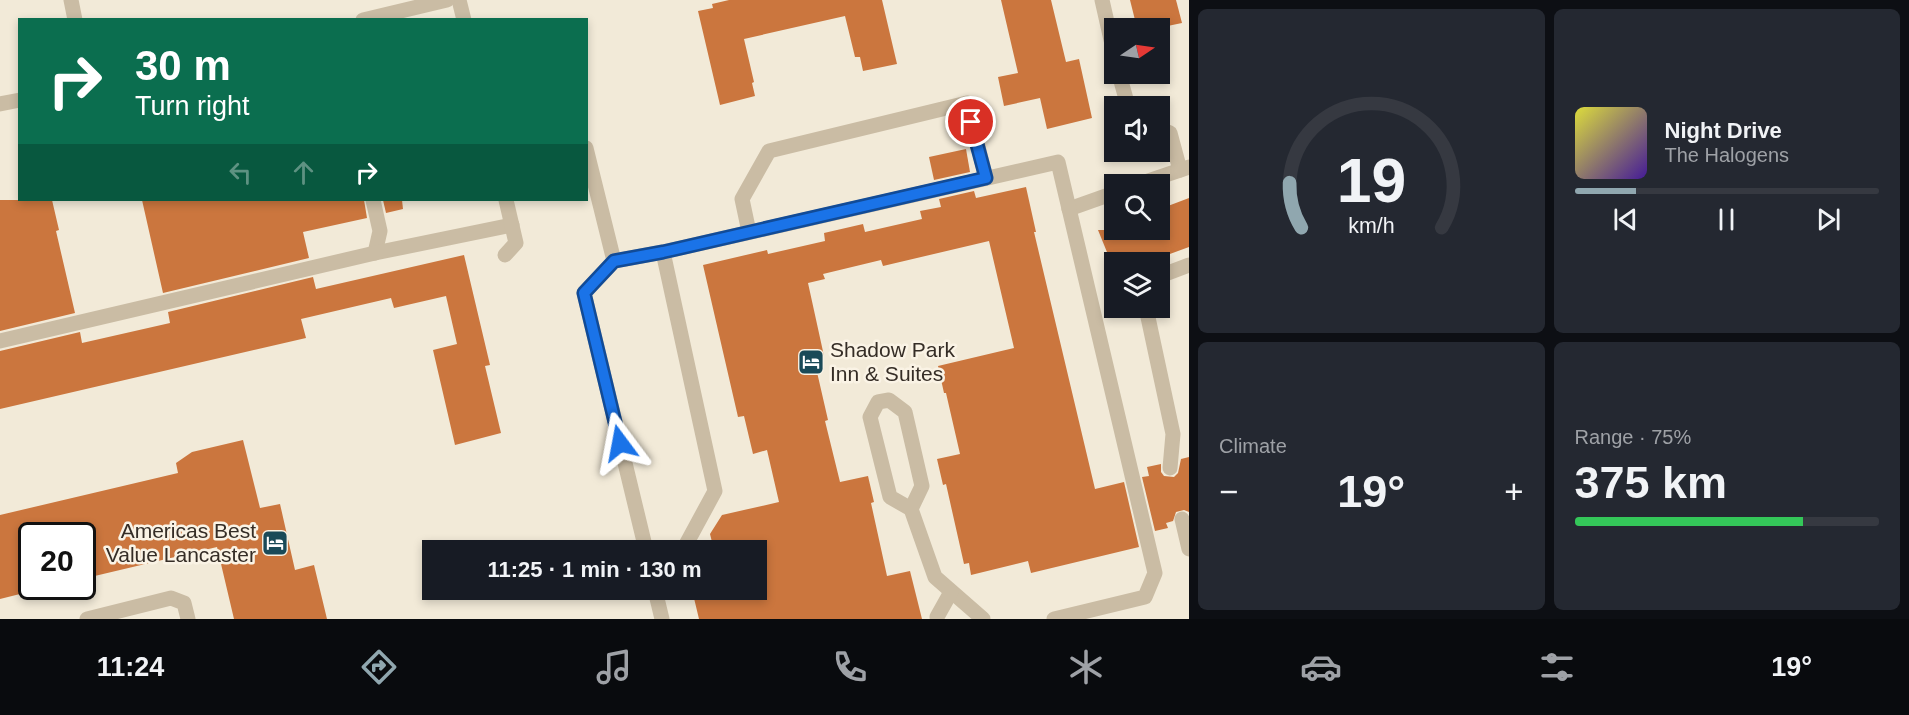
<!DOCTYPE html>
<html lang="en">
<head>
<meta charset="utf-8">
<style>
  body { margin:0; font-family:Helvetica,sans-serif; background:#242831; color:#f1f3f6; height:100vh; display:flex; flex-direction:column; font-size:22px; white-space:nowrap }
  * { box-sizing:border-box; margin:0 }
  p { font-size:20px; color:#9ea1a6 }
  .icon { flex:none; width:33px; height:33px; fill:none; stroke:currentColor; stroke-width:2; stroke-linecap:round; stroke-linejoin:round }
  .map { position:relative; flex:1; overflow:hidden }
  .side { display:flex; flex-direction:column; gap:9px; padding:9px; background:#0d0f14; width:720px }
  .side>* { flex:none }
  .banner { position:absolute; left:18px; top:18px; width:570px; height:183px; border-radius:0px; box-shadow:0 3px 9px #0003; background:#0b6e4f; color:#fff; overflow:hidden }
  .needle { width:39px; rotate:77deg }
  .tools { position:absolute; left:1104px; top:18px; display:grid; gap:12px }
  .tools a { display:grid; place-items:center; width:66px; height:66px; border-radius:0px; background:#171b24; box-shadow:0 3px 9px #0003; font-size:30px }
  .speed { position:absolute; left:18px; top:522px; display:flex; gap:12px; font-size:30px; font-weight:700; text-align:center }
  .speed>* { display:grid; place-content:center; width:78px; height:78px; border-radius:50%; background:#171b24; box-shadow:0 3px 9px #0003; line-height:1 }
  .speed .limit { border:3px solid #111; border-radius:9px; background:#fff; color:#111 }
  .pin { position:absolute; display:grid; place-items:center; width:51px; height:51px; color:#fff; margin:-26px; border:3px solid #fff; border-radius:50%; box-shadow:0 2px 6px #0007 }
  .me { position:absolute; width:66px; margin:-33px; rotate:347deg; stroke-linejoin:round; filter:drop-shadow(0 0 4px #0008) }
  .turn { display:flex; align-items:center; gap:21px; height:126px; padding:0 18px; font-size:27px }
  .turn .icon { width:78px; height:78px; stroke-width:2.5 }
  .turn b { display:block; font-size:42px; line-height:51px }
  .lanes { display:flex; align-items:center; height:57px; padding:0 18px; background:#0003; justify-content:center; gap:30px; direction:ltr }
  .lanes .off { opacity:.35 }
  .big { font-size:45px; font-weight:700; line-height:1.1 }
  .side .tile { flex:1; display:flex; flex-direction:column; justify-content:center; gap:9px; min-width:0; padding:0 21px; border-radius:9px; background:#242831 }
  .side .dial { align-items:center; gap:0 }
  .dial svg { height:156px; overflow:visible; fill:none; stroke:#363941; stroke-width:7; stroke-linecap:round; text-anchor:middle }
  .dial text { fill:#f1f3f6; stroke:none }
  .song { display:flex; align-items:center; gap:18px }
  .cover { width:72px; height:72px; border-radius:9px; background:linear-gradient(135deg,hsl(60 70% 55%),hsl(260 70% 35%)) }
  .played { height:6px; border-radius:3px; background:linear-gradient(90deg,#90a7af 20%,#363941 20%) }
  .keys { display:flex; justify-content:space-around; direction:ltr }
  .heat { display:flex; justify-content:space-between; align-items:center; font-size:33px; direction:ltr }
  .charge { height:9px; border-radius:4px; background:linear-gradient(90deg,#34c759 75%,#363941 0) }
  .side .tiles { flex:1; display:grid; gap:9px; grid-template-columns:repeat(2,1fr) }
  .trip { position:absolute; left:422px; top:540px; width:345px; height:60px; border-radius:0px; background:#171b24; box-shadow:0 3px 9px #0003; font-weight:700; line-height:60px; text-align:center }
  .menu { display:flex; height:96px; justify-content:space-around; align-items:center; background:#090b0e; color:#9ea1a6 }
  .menu .icon { width:42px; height:42px }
  .menu .selected { color:#90a7af }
  .menu b { font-size:27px; color:#f1f3f6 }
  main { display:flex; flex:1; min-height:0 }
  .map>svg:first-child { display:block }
  .building { fill:#cb763e }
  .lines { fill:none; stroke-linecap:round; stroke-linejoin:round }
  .lane { stroke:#cabca4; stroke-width:15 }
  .street { stroke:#cabca4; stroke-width:15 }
  .route-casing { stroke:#114b97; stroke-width:15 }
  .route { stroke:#1a73e8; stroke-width:10 }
  .labels { text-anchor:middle; stroke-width:5; stroke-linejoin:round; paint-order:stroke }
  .poi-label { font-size:21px; fill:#352d26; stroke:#faf3e5; text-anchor:start }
</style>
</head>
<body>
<main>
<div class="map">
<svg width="1189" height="619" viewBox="0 0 1189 619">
  <rect width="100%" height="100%" fill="#f2ead8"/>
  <g class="building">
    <polygon points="729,0 882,0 897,64 863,71 860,57 855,57 845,16 783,30 744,39 754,82 752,83 755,96 720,105 698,11 713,8 712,4"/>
    <polygon points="1001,0 1051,0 1066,62 1079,59 1092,118 1047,129 1040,98 1004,106 998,77 1018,73"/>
    <polygon points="1130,0 1176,0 1182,23 1158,28 1137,28"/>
    <polygon points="966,149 970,172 934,180 929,157"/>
    <polygon points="1026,187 1036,232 1034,232 1095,489 1124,482 1139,547 1031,573 1028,561 971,575 969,563 964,564 946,484 943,485 937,459 960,454 946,393 944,393 938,366 1014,348 989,241 883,266 881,260 823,274 825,279 808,283 824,356 814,359 828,420 825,421 840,482 868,476 874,502 871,503 887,576 910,571 922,619 699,619 693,594 713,590 756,590 756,550 714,550 710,534 722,515 779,502 767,450 753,454 744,416 738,417 703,265 767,250 768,254 825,241 824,233 863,224 865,232 922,219 920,211 941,207 939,199 974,191 976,198"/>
    <polygon points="1189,198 1189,247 1148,262 1111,262 1098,230 1160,230 1160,209"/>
    <polygon points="0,200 52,200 59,230 56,231 75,313 0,331"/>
    <polygon points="142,200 364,200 367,218 303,232 309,258 163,293"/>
    <polygon points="383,200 402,200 403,209 386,213"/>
    <polygon points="464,255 490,365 485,366 501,433 455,445 433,350 457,344 446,296 394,308 391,298 301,319 306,338 0,409 0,351 80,332 82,343 170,323 168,312 313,277 316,289"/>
    <polygon points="243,440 260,508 280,504 295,570 314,565 327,619 234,619 217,547 82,579 82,528 50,536 32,536 32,591 0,599 0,515 178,473 176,463 192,452"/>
    <polygon points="1189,457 1189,512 1184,510 1176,512 1173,521 1166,523 1168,528 1155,531 1142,477 1149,476 1147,467 1161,464 1161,472 1164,476 1174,477 1178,473 1181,459"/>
  </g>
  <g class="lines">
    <g class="lane">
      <polyline points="1102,0 1114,53"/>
      <polyline points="1119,74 1128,106"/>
      <polyline points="1160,129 1170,133 1180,170"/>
      <polyline points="586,148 614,261 584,293 646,550"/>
      <polyline points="1139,184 1189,167"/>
      <polyline points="373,200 380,231 375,253"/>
      <polyline points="1069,209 1114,193"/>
      <polyline points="749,232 742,199 769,151 967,103 986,178"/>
      <polyline points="663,252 715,491 683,550"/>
      <polyline points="614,261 663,252 1058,162 1155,573 1145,597 1054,619"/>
      <polyline points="1160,276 1189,265"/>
      <polyline points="1146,308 1173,434 1170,468"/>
      <polyline points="0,341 375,253 512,225"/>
      <polyline points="911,509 922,486 905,412 889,400 878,402 870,417 890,497 911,509 935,577 983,619"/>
      <polyline points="1182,519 1189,549"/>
      <polyline points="655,590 662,619"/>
      <polyline points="937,617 951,592"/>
      <polyline points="87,619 171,598 184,603 188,619"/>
    </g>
    <g class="street">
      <polyline points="71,0 75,20"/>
      <polyline points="459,0 464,20"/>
      <polyline points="363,20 447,0"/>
      <polyline points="0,104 20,100"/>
      <polyline points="505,255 516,243 506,200"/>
    </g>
  </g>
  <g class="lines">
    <defs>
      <polyline id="route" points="620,443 584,293 614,261 663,252 986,178 971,122"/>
    </defs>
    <use href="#route" class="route-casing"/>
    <use href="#route" class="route"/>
  </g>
  <defs>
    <symbol id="hotel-square" viewBox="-11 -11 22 22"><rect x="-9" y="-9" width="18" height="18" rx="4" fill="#1a4a58" stroke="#faf3e5"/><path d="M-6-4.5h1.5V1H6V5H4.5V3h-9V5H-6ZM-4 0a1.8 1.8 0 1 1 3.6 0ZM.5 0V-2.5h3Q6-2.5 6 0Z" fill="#fff"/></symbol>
  </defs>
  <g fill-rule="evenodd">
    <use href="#hotel-square" x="796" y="347" width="30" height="30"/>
    <use href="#hotel-square" x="260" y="528" width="30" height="30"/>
  </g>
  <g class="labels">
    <g class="poi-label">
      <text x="830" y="357">Shadow Park<tspan x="830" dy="24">Inn &amp; Suites</tspan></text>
      <text x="256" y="538" text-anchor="end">Americas Best<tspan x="256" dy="24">Value Lancaster</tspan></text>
    </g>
  </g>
</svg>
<div class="tools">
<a><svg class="needle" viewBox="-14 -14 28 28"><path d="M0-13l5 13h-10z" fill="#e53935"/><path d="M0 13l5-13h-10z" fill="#9ea1a6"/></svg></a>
<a><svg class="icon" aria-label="sound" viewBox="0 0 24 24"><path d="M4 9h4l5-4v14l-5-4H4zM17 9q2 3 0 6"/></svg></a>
<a><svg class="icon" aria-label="search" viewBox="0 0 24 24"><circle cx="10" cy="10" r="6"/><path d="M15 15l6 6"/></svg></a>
<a><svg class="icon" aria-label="layers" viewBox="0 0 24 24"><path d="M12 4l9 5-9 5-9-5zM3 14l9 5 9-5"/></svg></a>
</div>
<div class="speed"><div class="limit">20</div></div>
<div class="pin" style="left:971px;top:122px;background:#d93025"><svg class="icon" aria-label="arrive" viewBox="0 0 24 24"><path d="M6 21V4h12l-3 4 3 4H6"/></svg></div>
<svg class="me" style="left:620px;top:443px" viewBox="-20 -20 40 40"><path d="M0-17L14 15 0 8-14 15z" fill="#1a73e8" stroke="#fff" stroke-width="4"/></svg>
<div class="trip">11:25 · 1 min · 130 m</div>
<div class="banner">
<div class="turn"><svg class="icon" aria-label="right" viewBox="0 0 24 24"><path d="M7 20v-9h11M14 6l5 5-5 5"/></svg><div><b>30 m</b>Turn right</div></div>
<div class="lanes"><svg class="icon off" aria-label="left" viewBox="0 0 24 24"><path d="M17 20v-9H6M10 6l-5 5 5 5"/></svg><svg class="icon off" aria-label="ahead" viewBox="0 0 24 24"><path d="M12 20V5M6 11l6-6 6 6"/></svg><svg class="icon" aria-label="right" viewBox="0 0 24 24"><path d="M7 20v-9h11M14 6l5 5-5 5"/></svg></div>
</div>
</div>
<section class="side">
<div class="tiles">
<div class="tile dial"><svg viewBox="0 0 100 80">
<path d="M14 69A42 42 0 1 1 86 69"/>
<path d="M14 69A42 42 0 0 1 8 46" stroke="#90a7af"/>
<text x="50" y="56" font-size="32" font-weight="700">19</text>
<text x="50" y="72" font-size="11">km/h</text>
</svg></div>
<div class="tile">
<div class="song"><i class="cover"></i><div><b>Night Drive</b><p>The Halogens</p></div></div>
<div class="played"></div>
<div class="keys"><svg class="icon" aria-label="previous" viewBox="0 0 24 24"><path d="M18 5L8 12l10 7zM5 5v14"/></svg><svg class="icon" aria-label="pause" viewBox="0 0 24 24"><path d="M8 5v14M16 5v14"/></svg><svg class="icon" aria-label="next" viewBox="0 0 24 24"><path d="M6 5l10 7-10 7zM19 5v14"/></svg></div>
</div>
<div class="tile"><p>Climate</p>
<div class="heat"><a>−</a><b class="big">19°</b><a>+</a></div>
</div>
<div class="tile"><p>Range · 75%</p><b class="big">375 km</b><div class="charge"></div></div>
</div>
</section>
</main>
<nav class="menu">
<b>11:24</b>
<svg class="icon selected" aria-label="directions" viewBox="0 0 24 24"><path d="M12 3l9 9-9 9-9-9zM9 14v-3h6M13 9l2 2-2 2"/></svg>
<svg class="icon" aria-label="music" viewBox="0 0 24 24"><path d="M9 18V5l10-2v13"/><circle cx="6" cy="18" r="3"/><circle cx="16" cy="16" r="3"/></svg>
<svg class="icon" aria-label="phone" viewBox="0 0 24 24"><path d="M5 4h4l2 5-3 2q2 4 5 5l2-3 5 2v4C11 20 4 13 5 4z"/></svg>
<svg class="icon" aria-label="climate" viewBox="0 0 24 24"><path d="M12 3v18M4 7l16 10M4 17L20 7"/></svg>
<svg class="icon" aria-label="car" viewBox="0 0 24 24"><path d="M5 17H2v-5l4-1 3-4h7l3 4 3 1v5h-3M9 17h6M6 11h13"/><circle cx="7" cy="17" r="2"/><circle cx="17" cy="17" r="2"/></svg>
<svg class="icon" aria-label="filters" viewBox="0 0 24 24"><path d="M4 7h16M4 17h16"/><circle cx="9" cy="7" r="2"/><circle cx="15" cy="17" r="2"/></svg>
<b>19°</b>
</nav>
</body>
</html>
